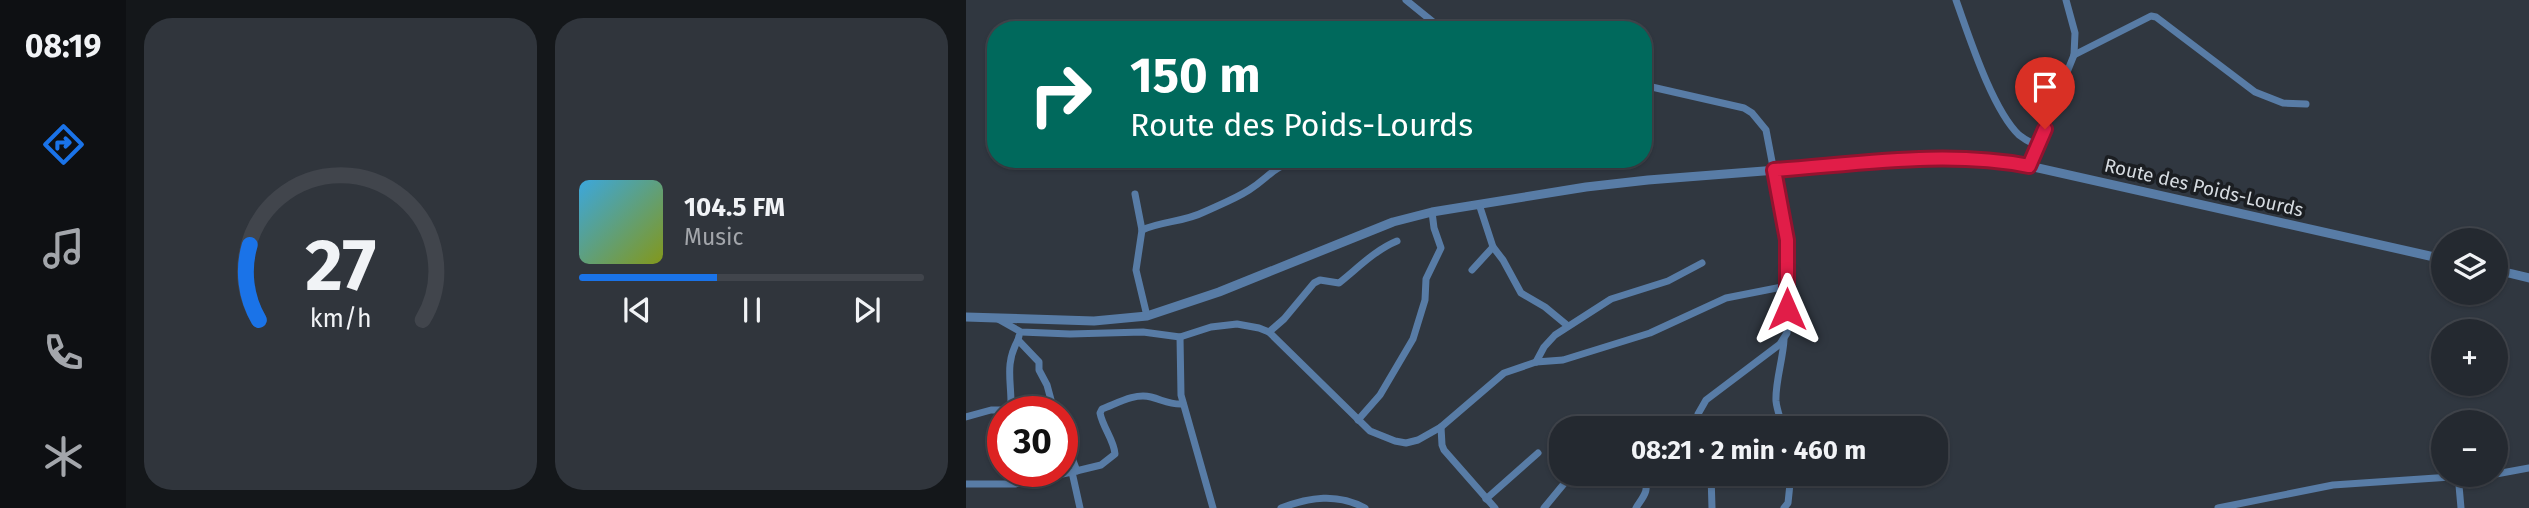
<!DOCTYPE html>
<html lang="en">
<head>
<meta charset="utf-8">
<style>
  body { margin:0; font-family:"Fira Sans",sans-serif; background:#30353c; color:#f1f3f6; height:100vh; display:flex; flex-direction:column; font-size:26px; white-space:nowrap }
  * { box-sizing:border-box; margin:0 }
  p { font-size:23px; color:#a3a6ab }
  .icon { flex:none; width:38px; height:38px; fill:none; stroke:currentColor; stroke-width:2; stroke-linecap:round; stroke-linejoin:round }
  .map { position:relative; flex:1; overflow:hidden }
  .side { display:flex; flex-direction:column; gap:18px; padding:18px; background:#14171a; width:840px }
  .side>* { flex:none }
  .top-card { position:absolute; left:21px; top:21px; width:665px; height:147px; border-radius:28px; box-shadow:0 2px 5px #0004,0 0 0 2px #41454c; background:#00695c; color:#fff; overflow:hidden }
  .tools { position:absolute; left:1465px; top:228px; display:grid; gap:14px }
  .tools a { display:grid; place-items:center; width:77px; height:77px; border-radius:50%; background:#242930; box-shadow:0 2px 5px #0004,0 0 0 2px #41454c; font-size:35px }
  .speed { position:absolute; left:21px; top:396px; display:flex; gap:14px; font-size:35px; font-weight:700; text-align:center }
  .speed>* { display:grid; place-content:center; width:91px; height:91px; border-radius:50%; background:#242930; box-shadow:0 2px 5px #0004,0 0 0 2px #41454c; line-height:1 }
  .speed .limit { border:10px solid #d22; background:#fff; color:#111 }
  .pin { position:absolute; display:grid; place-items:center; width:60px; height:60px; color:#fff; margin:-72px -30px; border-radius:50% 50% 50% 0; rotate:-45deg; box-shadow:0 0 7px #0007 }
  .pin .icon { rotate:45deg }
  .me { position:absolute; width:77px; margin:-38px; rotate:0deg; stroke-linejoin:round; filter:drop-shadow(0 0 5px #0008) }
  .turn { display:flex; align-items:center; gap:24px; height:147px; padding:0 28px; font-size:32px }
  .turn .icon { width:91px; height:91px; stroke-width:2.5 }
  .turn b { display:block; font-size:49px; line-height:60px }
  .side .card { flex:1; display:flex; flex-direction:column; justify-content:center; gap:10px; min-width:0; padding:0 24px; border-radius:28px; background:#30353c }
  .side .dial { align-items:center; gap:0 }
  .dial svg { height:182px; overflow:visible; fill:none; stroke:#41454c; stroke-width:7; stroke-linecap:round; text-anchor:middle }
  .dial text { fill:#f1f3f6; stroke:none }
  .song { display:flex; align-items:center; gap:21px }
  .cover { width:84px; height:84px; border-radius:10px; background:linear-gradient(135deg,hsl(200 70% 55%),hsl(70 70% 35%)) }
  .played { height:7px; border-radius:4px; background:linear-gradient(90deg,#1a73e8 40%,#41454c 40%) }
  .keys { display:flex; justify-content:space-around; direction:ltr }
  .side .tiles { flex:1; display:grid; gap:18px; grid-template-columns:repeat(2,1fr) }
  .trip { position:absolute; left:583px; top:416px; width:399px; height:70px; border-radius:28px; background:#242930; box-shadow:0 2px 5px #0004,0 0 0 2px #41454c; font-weight:700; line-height:70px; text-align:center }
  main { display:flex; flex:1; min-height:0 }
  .tab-bar { display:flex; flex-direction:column; width:126px; justify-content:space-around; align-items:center; background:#0e1013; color:#a3a6ab }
  .tab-bar .icon { width:49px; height:49px }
  .tab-bar .active { color:#1a73e8 }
  .tab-bar b { font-size:32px; color:#f1f3f6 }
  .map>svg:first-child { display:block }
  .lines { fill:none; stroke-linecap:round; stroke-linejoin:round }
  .minor { stroke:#587ca6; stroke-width:7 }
  .tertiary { stroke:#587ca6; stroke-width:9 }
  .route-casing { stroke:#92132f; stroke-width:18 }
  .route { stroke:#e11d48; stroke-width:12 }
  .labels { text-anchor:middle; stroke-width:7; stroke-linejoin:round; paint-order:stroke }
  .street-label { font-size:19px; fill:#d6dbe0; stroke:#1b1e22 }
</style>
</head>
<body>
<main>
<nav class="tab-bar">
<b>08:19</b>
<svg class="icon active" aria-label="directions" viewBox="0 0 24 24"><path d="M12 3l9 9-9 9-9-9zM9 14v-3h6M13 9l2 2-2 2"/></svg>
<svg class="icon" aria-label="music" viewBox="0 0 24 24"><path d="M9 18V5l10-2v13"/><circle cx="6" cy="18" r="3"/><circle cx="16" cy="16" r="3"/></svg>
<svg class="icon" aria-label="phone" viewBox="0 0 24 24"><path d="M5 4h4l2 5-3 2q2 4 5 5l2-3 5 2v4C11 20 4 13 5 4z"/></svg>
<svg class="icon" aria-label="climate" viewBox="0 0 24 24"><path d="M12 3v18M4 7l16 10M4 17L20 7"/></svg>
</nav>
<section class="side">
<div class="tiles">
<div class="card dial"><svg viewBox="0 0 100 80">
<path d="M14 69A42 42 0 1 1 86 69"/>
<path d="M14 69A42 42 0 0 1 10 36" stroke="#1a73e8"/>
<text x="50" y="56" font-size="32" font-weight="700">27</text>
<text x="50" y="72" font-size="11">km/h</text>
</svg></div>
<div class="card">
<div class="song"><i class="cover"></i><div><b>104.5 FM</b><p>Music</p></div></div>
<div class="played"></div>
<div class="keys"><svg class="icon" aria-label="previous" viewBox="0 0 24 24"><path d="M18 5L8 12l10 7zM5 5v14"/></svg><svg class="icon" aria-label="pause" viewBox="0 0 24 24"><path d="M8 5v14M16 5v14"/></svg><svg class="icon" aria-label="next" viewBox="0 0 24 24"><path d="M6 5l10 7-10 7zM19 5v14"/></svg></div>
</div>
</div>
</section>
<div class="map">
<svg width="1563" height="508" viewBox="0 0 1563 508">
  <rect width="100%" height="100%" fill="#303740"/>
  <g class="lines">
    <g class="minor">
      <polyline points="440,0 477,30"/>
      <path d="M990,0C1003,36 1026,109 1053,135C1058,139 1065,143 1072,146"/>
      <polyline points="1108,55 1185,16 1190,17 1289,92 1317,103 1340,104"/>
      <polyline points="677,85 778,108 786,113 800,130 821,240 821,333 814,344 740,400 732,414 735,429"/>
      <polyline points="1063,166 1108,55 1109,33 1100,0"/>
      <polyline points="169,194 176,230 170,270 181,316"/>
      <path d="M176,230C196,221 218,222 238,212C253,205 269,199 283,190C305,176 304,168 333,160"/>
      <polyline points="527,247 537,260 555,293 579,307 602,326"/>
      <polyline points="506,270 527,247 513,204"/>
      <polyline points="32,319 55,332 104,334 177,332 214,337 245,327 271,324 293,328 303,332 404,431 429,441 440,443 452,440 475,427 538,373 570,362 597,360 684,333 760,298 821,286"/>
      <path d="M303,332L318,319L348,283L354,280L373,283C392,268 409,250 431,241"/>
      <polyline points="53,336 52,340 73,362 73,370 81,385 88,411"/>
      <polyline points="214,337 215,395 247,508"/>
      <polyline points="570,362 578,347 589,335 645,299 702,281 736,263"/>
      <path d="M0,417L25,410H45C46,382 38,365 52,340"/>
      <polyline points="392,420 414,395 447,339 459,300 460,279 475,248 468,228 466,212"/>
      <polyline points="1492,422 1492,417"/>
      <polyline points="96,423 98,432 108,442 106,458 111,471"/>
      <polyline points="475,427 476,445 478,450 529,508"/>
      <path d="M817,429C815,419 811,411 810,401C809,383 817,359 818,340"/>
      <path d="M106,472L135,465L149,454C148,440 137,428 134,413L136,409C152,403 168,393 185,397C197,400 204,405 217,404"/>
      <polyline points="745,474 746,508"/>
      <polyline points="1492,474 1495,508"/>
      <polyline points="1530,474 1563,468"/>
      <polyline points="0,484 49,484 106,472 114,508"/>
      <polyline points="520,499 572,453"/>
      <path d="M315,508C344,497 371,493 399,508"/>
      <polyline points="578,508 606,474"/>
      <path d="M670,508C676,498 685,490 677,479"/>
      <polyline points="818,508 822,503 825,474"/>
      <polyline points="1252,508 1367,485 1529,474"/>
    </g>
    <g class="tertiary">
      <polyline points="1530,270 1563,278"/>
      <polyline points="0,317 128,321 181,316 253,292 427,222 466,212 620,187 682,180 915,162 983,159 1036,161 1063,166 1477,259"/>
    </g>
  </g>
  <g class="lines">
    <defs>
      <path id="route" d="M821,309V240L808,170C892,164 980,150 1063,166L1079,129"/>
    </defs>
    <use href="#route" class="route-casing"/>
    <use href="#route" class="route"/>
  </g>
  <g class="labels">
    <g class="street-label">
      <text transform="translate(1238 187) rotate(13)" y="7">Route des Poids-Lourds</text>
    </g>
  </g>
</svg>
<div class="tools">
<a><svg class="icon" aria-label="layers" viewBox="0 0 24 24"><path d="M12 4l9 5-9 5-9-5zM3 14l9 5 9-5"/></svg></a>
<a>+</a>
<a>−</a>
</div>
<div class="speed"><div class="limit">30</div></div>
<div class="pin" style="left:1079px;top:129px;background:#d93025"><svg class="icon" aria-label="arrive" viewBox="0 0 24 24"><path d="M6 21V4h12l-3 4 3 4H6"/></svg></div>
<svg class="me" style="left:821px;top:309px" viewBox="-20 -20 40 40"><path d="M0-17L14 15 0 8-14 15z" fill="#e11d48" stroke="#fff" stroke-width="4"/></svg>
<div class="trip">08:21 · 2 min · 460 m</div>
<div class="top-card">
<div class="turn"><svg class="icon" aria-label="right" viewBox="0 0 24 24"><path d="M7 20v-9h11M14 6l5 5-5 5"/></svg><div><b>150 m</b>Route des Poids-Lourds</div></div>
</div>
</div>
</main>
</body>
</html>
